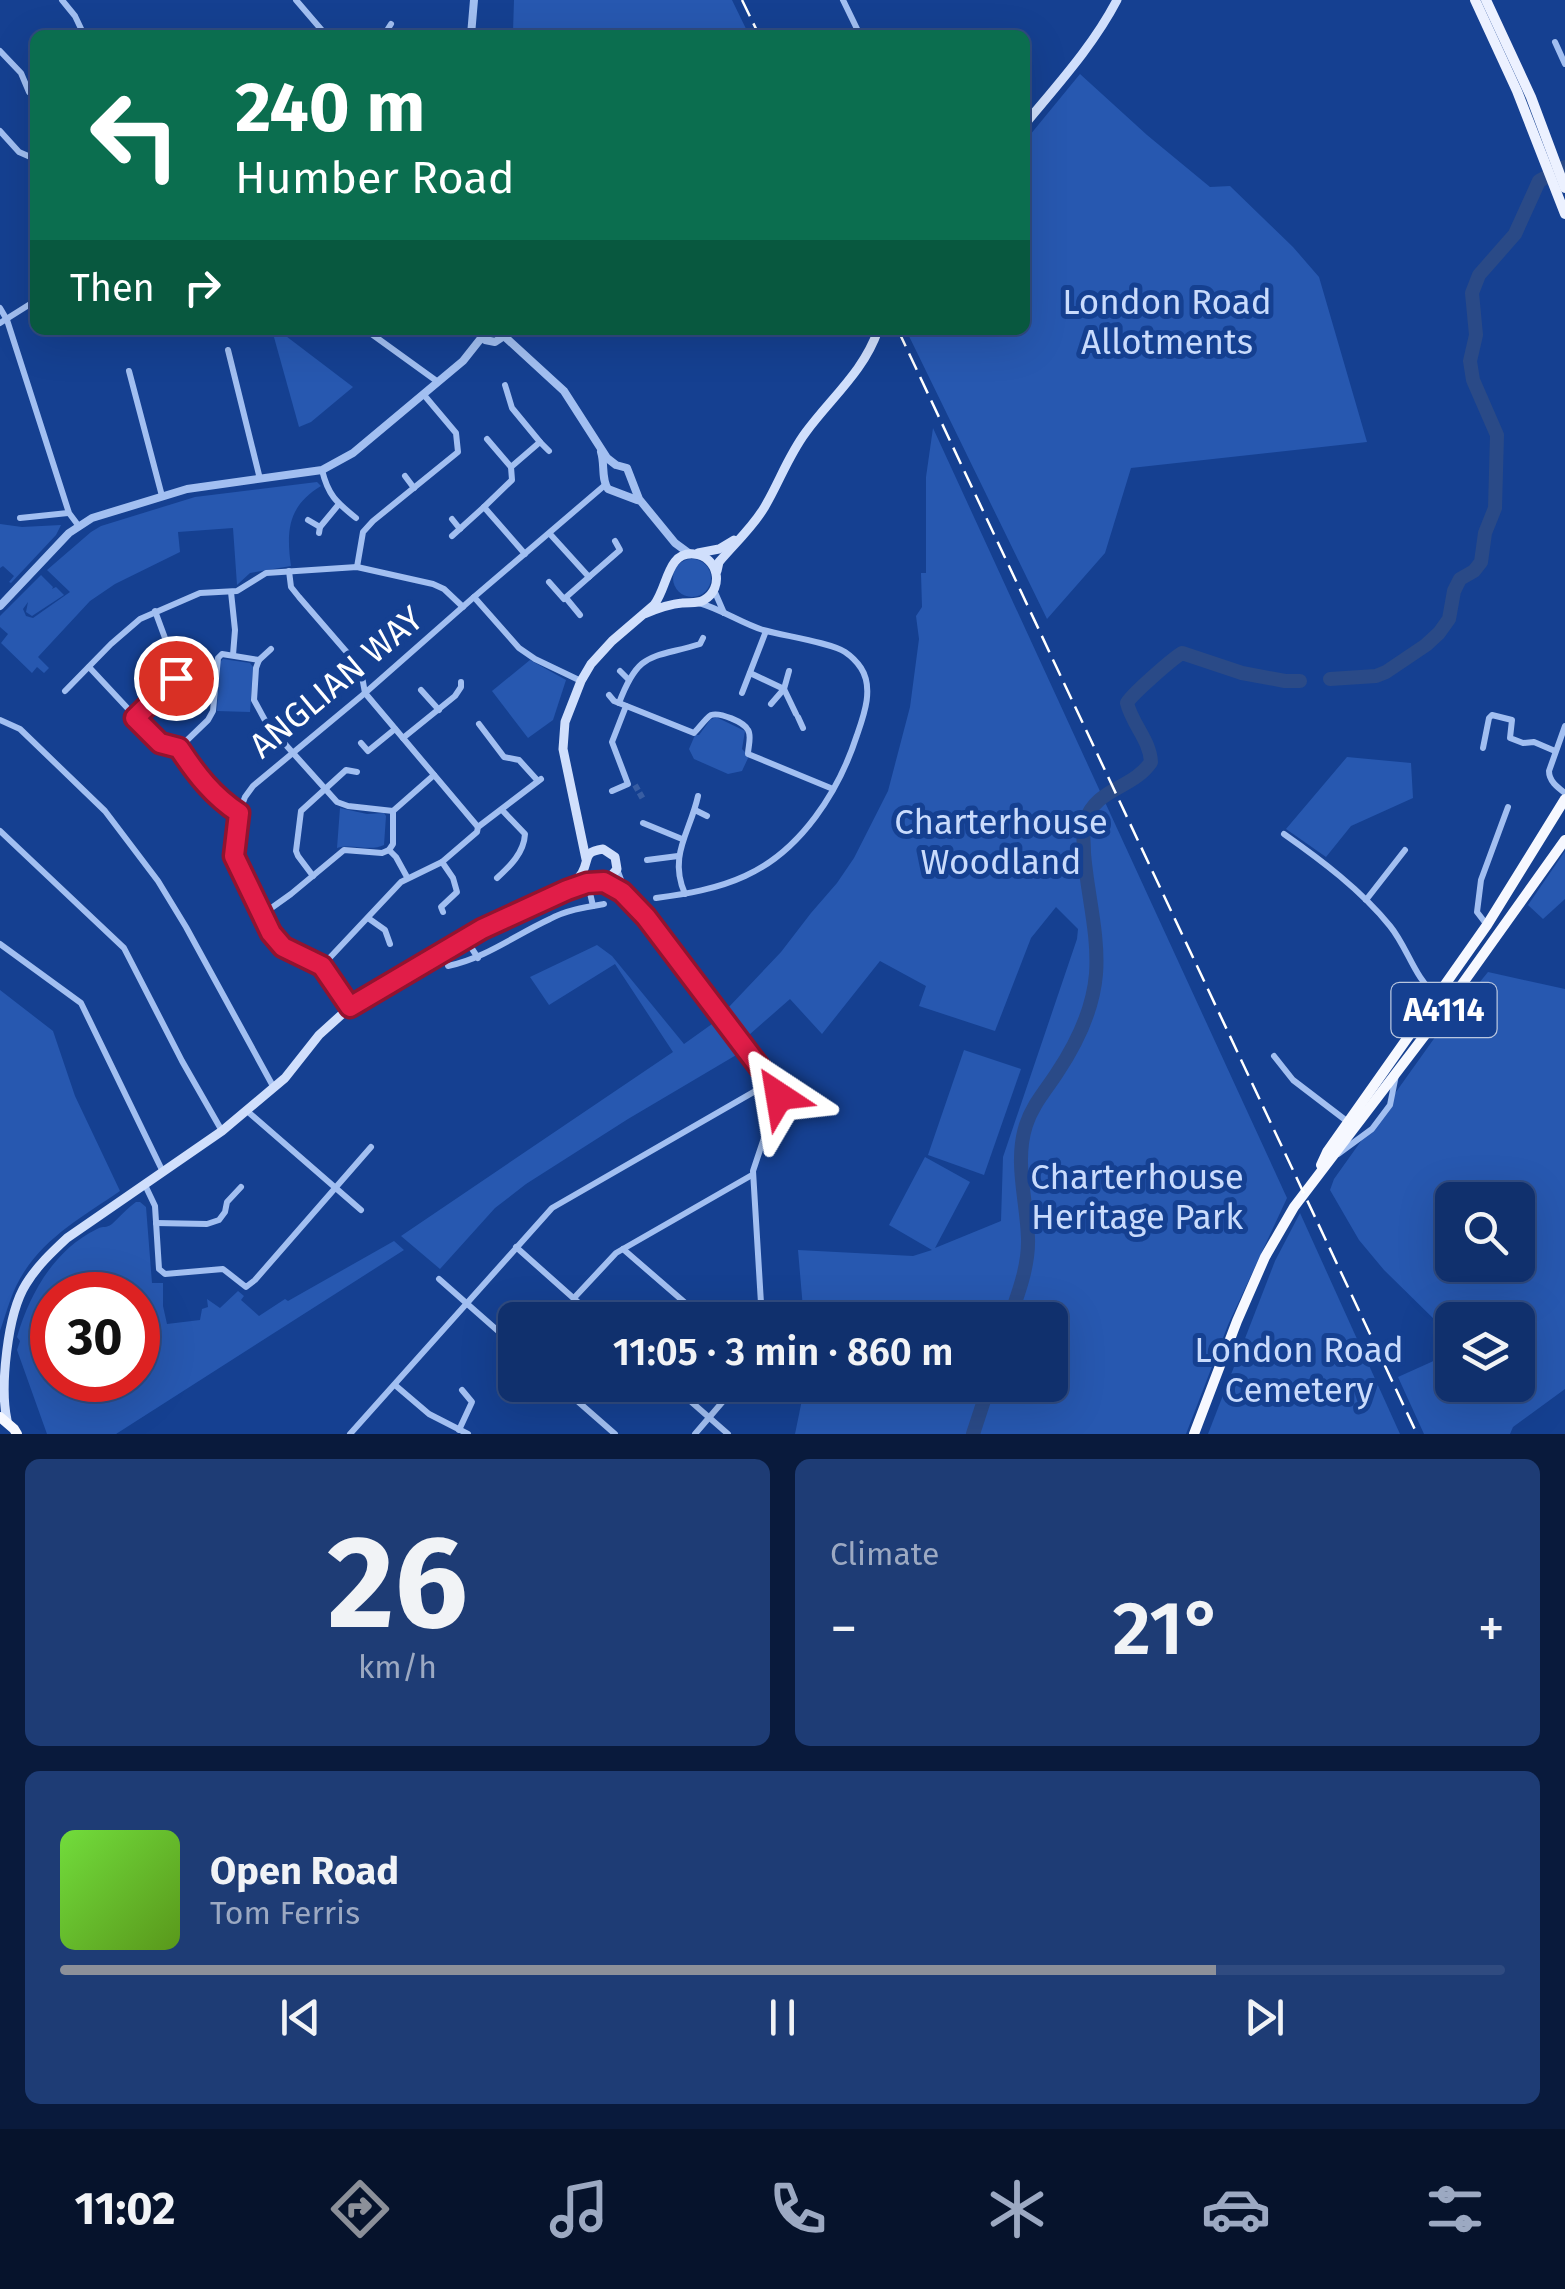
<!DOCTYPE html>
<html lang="en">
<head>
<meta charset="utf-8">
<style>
  body { margin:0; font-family:"Fira Sans",sans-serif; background:#1e3c75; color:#f1f3f6; height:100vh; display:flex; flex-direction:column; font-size:38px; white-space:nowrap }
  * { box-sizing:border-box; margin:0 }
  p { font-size:32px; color:#9ca9c2 }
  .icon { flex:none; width:55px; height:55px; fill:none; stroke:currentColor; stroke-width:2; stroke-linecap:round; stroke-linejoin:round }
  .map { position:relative; height:1434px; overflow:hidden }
  .side { display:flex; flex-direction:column; gap:25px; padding:25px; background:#091a3c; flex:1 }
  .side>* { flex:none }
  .guide { position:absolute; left:30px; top:30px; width:1000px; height:305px; border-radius:15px; box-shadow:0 10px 40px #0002,0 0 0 2px #304b80; background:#0b6e4f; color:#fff; overflow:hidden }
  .tools { position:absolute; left:1435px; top:1182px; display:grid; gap:20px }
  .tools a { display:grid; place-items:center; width:100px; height:100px; border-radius:15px; background:#10306d; box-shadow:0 10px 40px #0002,0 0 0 2px #304b80; font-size:50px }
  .speed { position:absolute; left:30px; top:1272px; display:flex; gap:20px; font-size:50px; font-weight:700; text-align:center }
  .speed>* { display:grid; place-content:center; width:130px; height:130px; border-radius:50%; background:#10306d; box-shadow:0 10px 40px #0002,0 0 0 2px #304b80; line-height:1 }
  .speed .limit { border:15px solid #d22; background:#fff; color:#111 }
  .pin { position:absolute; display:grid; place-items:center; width:85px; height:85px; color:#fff; margin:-42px; border:5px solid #fff; border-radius:50%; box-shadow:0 2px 10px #0007 }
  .me { position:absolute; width:110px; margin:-55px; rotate:327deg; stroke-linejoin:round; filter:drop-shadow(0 0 8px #0008) }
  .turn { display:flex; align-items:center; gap:35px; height:210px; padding:0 40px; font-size:45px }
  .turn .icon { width:130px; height:130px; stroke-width:2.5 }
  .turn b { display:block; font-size:70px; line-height:85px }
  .then { display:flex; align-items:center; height:95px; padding:0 40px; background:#0003; gap:20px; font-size:38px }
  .big { font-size:75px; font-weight:600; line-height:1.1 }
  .side .card { flex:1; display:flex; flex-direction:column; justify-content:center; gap:15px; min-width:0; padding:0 35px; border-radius:15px; background:#1e3c75 }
  .side .dial { align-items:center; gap:0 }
  .dial b { font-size:130px; line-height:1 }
  .song { display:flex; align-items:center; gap:30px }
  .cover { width:120px; height:120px; border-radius:15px; background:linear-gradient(135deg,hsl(100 70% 55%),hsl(90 70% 35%)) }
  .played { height:10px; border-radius:5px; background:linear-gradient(90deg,#8c9099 80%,#304b80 80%) }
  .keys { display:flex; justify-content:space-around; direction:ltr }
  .heat { display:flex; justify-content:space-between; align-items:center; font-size:55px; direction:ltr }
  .side .tiles { flex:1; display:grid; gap:25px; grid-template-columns:1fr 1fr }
  .card:last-child { grid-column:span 2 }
  .trip { position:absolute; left:498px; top:1302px; width:570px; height:100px; border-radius:15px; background:#10306d; box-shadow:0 10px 40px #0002,0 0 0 2px #304b80; font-weight:600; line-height:100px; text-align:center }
  .dock { display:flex; height:160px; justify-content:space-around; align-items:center; background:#06132c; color:#9ca9c2 }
  .dock .icon { width:70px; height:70px }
  .dock .on { color:#8c9099 }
  .dock b { font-size:45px; color:#f1f3f6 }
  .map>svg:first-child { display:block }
  .green { fill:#2758b0; fill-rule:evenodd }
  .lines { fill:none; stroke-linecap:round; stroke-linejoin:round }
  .river { stroke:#2a4a87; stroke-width:14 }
  .minor-tunnel { stroke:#385da2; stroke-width:6; stroke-dasharray:6 3; stroke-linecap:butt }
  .minor { stroke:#a2bff1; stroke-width:6 }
  .tertiary { stroke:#a2bff1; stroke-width:8 }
  .secondary { stroke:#d0dffc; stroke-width:9 }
  .primary { stroke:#ecf1ff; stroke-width:10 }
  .trunk { stroke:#f6f8ff; stroke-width:10 }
  .rail { stroke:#fff; stroke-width:2.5; stroke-dasharray:18 8; stroke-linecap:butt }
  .route-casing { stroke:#92132f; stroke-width:25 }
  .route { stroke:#e11d48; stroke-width:18 }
  .labels { text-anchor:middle; stroke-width:10; stroke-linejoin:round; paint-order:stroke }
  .shield { fill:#154091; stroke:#b9c6de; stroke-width:2.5 }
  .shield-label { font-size:32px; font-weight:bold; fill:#fff }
  .park-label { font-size:35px; fill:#c9dbfc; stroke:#154091 }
  .street-label { font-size:35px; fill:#fff; stroke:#154091 }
</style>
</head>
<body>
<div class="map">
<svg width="1565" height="1434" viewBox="0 0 1565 1434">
  <rect width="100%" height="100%" fill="#154091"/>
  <g class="green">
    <polygon points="514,0 732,0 749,35 522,35 519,29 513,32"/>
    <polygon points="1080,74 1147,135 1210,187 1230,186 1293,247 1319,277 1367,442 1131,468 1105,553 1047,619 906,330 1025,330 1025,141"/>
    <polygon points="272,330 278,330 353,387 311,422 299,427"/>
    <polygon points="933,428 1287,1198 1228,1325 1186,1434 795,1434 805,1385 1050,1385 1050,1320 804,1320 798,1250 913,1256 932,1250 889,1225 925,1157 970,1182 935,1248 1001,1221 1003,1157 1077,939 1078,929 1056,907 1031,938 995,1031 919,1006 926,986 880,961 822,1034 790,999 749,1035 727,1009 781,952 811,913 837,883 854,858 888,791 910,707 919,639 916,616 922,607 921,573 926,573 926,477"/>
    <path d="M317,482L321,486C288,506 286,530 291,566L250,573L237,585L233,528L178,532L180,552L115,584L90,601L38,657L49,668L44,673L37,667L32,673L1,643L8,634L0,627V616L41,575L53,587L52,589L56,587L64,595L32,616L26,612L28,602L23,609L26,616L33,618L70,592L47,570L91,532L101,526L195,497Z"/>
    <polygon points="0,524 22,527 61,525 56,535 11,583 9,582 14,576 3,566 0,568"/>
    <circle cx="692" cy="578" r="19"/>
    <polygon points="223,659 250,663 253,667 250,712 217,711 220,662"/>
    <polygon points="530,660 566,680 553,720 528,738 492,691"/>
    <polygon points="716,717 745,731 742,749 749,756 742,771 728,774 694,759 689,749 695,735 699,735 710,720"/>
    <polygon points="1347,757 1411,763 1413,798 1351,826 1326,857 1286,829"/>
    <path d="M340,808L367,814L384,813L386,816L384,845C370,852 352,843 337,848Z"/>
    <polygon points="1565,851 1565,899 1543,919 1528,905"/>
    <polygon points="597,945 612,956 684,1044 719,1019 743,1051 628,1119 526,1184 495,1208 440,1269 401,1236 673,1052 615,964 549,1005 530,977"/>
    <path d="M1488,972L1565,989V1389L1513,1427L1510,1434H1424L1398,1377L1449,1354L1439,1324L1384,1270L1359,1240L1330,1190L1334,1179L1438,1033ZM1452,1200H1518V1265H1452ZM1452,1320H1518V1385H1452Z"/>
    <path d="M0,990L53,1031L75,1096L120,1191C85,1215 47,1236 24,1272C12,1290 7,1311 0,1331Z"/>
    <polygon points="964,1050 1021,1069 984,1175 928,1155"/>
    <path d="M136,1202H140L146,1207L152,1283H163V1306L167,1324L200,1320L202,1309L208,1307L207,1299L220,1308L238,1291L244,1296L241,1300L259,1316L285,1299L288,1301L394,1241L404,1250L116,1434H47L17,1350L20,1341L17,1337C30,1293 54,1250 97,1229C105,1225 105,1229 112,1224C120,1217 126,1209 136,1202ZM138,1295V1380H52V1295Z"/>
    <polygon points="1300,1213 1400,1434 1208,1434 1275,1261"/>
  </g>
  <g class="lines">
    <g class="river">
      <polyline points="1330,679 1376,676 1386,672 1426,645 1439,633 1449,619 1454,591 1460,579 1474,571 1481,562 1485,533 1495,508 1497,435 1473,380 1470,361 1476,335 1472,293 1479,275 1515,234 1539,181 1565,167"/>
      <path d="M1009,1320C1018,1294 1029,1266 1028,1238C1027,1201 1014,1162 1026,1125C1033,1104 1046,1090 1057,1073C1077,1043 1093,1010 1096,974C1099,934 1087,893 1084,853C1084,843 1082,831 1085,822C1095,788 1133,789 1151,762C1150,740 1132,724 1127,703C1131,695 1172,659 1182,653L1242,673L1285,681H1300"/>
      <polyline points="973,1434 989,1385"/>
    </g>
    <polyline class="minor-tunnel" points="635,785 643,799"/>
    <g class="minor">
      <polyline points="62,0 75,16 84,35"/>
      <polyline points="296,0 326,35"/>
      <polyline points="843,0 860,35"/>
      <polyline points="384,35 391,24"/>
      <polyline points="1555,42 1565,64"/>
      <polyline points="0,51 21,73 29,92"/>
      <polyline points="0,131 19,152 35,159"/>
      <polyline points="0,308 7,320 69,513 78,525"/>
      <polyline points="0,323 35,301"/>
      <polyline points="366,330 438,382"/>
      <polyline points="228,350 260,479"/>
      <polyline points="129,371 162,496"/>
      <polyline points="487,439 511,467"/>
      <polyline points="540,442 549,451"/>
      <path d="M322,470C328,495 336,502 356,518"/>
      <polyline points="405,476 414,488"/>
      <polyline points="484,507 512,480 511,467 540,442 512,408 505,385"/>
      <polyline points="20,518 68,513"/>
      <polyline points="452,519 460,529"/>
      <polyline points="308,520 320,527"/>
      <polyline points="319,533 320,527 339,504"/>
      <polyline points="550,534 589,577 620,550 615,541"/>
      <polyline points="452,536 484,507 525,554"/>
      <polyline points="357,567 363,532 373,521 458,452 456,433 424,395"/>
      <polyline points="289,571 291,587 299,597 357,664 361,671 365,693 478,827"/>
      <polyline points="549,582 564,599 589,577"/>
      <polyline points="714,590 724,613"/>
      <polyline points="231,592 235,630 233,655"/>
      <polyline points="566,598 580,615"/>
      <polyline points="271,649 259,660 256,668 254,700 267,724 337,802 348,806 393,811"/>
      <polyline points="89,667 160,743 179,748 208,720 213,711 218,658 222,654 259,660"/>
      <polyline points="620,671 628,679"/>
      <polyline points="750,673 784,689 796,714"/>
      <polyline points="581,681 535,659 519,648 474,597 605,485"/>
      <polyline points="421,690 439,710"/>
      <polyline points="65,691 111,644 140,619 200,593 237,591 266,573 357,567 433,584 444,589 463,607"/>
      <polyline points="742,693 766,631"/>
      <path d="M609,695L614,701L694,733C699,728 706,718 711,715C720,712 744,722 748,730C752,736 748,747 748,754L833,789"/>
      <path d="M619,703C639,650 651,659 700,644L703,638"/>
      <polyline points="771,704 784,689 789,671"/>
      <polyline points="798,717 803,728"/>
      <polyline points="135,718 176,678 175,665 155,611"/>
      <polyline points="0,720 20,729 105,811 158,881 186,927 274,1088"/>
      <polyline points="479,724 504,757 519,760 538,781"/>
      <path d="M1565,726L1549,771C1549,781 1557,787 1565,793"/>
      <polyline points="403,738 455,696 461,687 461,682"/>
      <polyline points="361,743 368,751 395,729"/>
      <path d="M179,748C196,773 213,795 238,813"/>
      <polyline points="1483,748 1489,718 1492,715 1512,720 1510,738 1523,743 1534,742 1555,751"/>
      <polyline points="612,791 628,784 612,742 626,706"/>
      <polyline points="695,810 707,816"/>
      <polyline points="643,823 682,839"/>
      <polyline points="0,831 124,948 182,1061 222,1131"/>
      <path d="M1284,834C1321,860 1361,890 1390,926C1408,948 1414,978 1437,996"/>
      <polyline points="389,850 393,844 393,811 434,775"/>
      <polyline points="389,850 396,857 407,877"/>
      <polyline points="647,860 678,856"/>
      <polyline points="442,862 453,878 457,892 441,907 443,912"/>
      <polyline points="617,869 623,885 633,902 747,1048 779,1093 753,1171 762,1320"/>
      <polyline points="313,876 298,856 296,851 301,811 346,770 357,772"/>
      <path d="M497,878C510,866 524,853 525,834L502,810"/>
      <polyline points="590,893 593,906"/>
      <path d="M685,894C668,855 690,833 698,796"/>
      <path d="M656,898C686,894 717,889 745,876C801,851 839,791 857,735C864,715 874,688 861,668C857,662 851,656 845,652C829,642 784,636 763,630C741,623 721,609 699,603"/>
      <polyline points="1366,900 1405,850"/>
      <polyline points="263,914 291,894 344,850 382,853 389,850"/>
      <polyline points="368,918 385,930 390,944"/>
      <polyline points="1487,925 1477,912 1481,880 1508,807"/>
      <polyline points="465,938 478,958"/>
      <polyline points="0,944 81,1003 163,1172"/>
      <polyline points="322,966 401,882 442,862 477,832 478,827 541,779"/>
      <path d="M448,966C486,958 515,935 550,919C566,910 586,907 604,904"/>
      <polyline points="350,1007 322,966 277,942 234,856 239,813 245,797 253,786 365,693 474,597"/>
      <polyline points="1274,1056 1293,1080 1348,1122"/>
      <polyline points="247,1111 361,1210"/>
      <polyline points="1338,1154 1372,1129 1390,1105 1396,1075"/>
      <polyline points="145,1185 155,1206 159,1269 165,1274 223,1269 246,1287 255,1280 371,1147"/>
      <polyline points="156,1223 207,1224 219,1220 225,1212 227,1202 241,1187"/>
      <polyline points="516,1247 598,1320"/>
      <polyline points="623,1249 705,1320"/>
      <polyline points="439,1279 515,1346"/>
      <polyline points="574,1298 616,1253 752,1175"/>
      <polyline points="395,1385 429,1414 468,1434"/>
      <polyline points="559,1385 615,1434"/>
      <polyline points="672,1385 728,1434"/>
      <polyline points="459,1430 472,1402 462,1390"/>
      <polyline points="350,1434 552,1208 771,1082"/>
      <polyline points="695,1434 737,1385"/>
    </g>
    <g class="tertiary">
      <polyline points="471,35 474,0"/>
      <polyline points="478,330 485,340 495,342 504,336 507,330"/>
      <polyline points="504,336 564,391 607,458 616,465 627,468 639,499 675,543 690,554"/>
      <path d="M601,452C605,464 601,479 608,489L637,500"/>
      <polyline points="0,606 69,533 92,518 187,489 322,470 353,453 463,361 482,337"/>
    </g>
    <g class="secondary">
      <path d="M1025,124C1058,84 1093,46 1117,0"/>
      <polyline points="698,553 719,549 734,540"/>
      <path d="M717,571L719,562C734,544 752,528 764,508C779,483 788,456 806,432C831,398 864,371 878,330"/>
      <path d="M586,859L563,749L565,722L581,681L591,664L612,641L654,605C668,587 667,551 694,554C718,556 725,588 704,600C697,604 690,602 682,603C669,604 656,609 644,614"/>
      <path d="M7,1420C0,1388 7,1314 26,1284C37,1266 52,1252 67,1238L222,1131L285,1078L319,1035L350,1007L481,929L581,885L607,881L617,869L615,857L603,849C582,852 590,859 582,873C577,882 563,889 555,895"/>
    </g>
    <g class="primary">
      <polyline points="1475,0 1517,91 1565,214"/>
      <polyline points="1486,0 1531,97 1565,188"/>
    </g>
    <g class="trunk">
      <polyline points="1321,1165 1327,1152 1487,925 1565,799"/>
      <polyline points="0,1417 14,1429 17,1434"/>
      <polyline points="1194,1434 1237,1321 1265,1257 1294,1207 1438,1018 1565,840"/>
    </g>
    <g class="rail">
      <polyline points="742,0 759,35"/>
      <polyline points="898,330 1417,1434"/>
    </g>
  </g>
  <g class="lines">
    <defs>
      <path id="route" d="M176,678L135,718L160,743L179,748C196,774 213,796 239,813L234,856L271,933L283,947L322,966L350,1007L482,929L567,890L587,883L604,882L622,892L646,917L779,1093V1096"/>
    </defs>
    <use href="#route" class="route-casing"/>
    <use href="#route" class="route"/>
  </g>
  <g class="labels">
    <rect class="shield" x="1391.5" y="983" width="105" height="54" rx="8"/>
    <g class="shield-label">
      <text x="1444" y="1021">A4114</text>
    </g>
    <g class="park-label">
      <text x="1167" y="314">London Road<tspan x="1167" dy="40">Allotments</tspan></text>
      <text x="1001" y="834">Charterhouse<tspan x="1001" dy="40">Woodland</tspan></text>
      <text x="1137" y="1189">Charterhouse<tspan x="1137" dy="40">Heritage Park</tspan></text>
      <text x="1299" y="1362">London Road<tspan x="1299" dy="40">Cemetery</tspan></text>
    </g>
    <g class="street-label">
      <text transform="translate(336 682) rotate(-40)" y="12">ANGLIAN WAY</text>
    </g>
  </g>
</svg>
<div class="tools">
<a><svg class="icon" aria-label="search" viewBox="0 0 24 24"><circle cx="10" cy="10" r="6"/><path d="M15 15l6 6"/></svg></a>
<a><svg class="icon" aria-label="layers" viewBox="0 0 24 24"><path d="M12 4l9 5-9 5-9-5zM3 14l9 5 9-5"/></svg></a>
</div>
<div class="speed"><div class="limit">30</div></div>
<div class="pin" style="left:176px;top:678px;background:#d93025"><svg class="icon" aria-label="arrive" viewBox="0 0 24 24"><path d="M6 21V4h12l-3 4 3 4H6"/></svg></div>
<svg class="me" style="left:779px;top:1096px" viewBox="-20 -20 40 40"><path d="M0-17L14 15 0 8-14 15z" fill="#e11d48" stroke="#fff" stroke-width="4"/></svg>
<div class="trip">11:05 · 3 min · 860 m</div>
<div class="guide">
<div class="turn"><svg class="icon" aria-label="left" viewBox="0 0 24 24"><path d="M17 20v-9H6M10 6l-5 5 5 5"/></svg><div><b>240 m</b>Humber Road</div></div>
<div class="then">Then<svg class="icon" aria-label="right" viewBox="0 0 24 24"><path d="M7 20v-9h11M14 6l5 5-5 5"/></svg></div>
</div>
</div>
<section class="side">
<div class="tiles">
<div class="card dial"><b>26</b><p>km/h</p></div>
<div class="card"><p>Climate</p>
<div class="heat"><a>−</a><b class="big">21°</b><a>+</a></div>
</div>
<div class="card">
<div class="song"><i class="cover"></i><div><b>Open Road</b><p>Tom Ferris</p></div></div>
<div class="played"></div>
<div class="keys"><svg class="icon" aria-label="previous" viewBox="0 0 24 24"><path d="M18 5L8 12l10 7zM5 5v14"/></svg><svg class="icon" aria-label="pause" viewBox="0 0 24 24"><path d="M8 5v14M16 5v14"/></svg><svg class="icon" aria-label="next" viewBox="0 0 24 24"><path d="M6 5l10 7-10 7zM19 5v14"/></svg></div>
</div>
</div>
</section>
<nav class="dock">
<b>11:02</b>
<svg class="icon on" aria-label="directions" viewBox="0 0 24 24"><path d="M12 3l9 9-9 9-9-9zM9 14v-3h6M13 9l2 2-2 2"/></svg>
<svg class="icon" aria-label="music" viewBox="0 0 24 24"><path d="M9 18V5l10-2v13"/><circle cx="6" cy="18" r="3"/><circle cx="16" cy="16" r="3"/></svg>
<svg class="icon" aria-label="phone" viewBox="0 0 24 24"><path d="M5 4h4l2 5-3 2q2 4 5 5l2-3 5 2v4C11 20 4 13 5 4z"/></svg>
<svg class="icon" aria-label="climate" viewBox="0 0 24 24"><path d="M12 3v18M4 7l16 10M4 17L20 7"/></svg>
<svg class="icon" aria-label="car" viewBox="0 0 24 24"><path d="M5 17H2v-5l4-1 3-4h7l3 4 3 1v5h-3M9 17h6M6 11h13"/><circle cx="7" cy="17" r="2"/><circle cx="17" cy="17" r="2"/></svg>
<svg class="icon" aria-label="filters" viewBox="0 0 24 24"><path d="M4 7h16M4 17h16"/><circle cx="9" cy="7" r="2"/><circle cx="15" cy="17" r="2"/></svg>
</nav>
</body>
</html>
